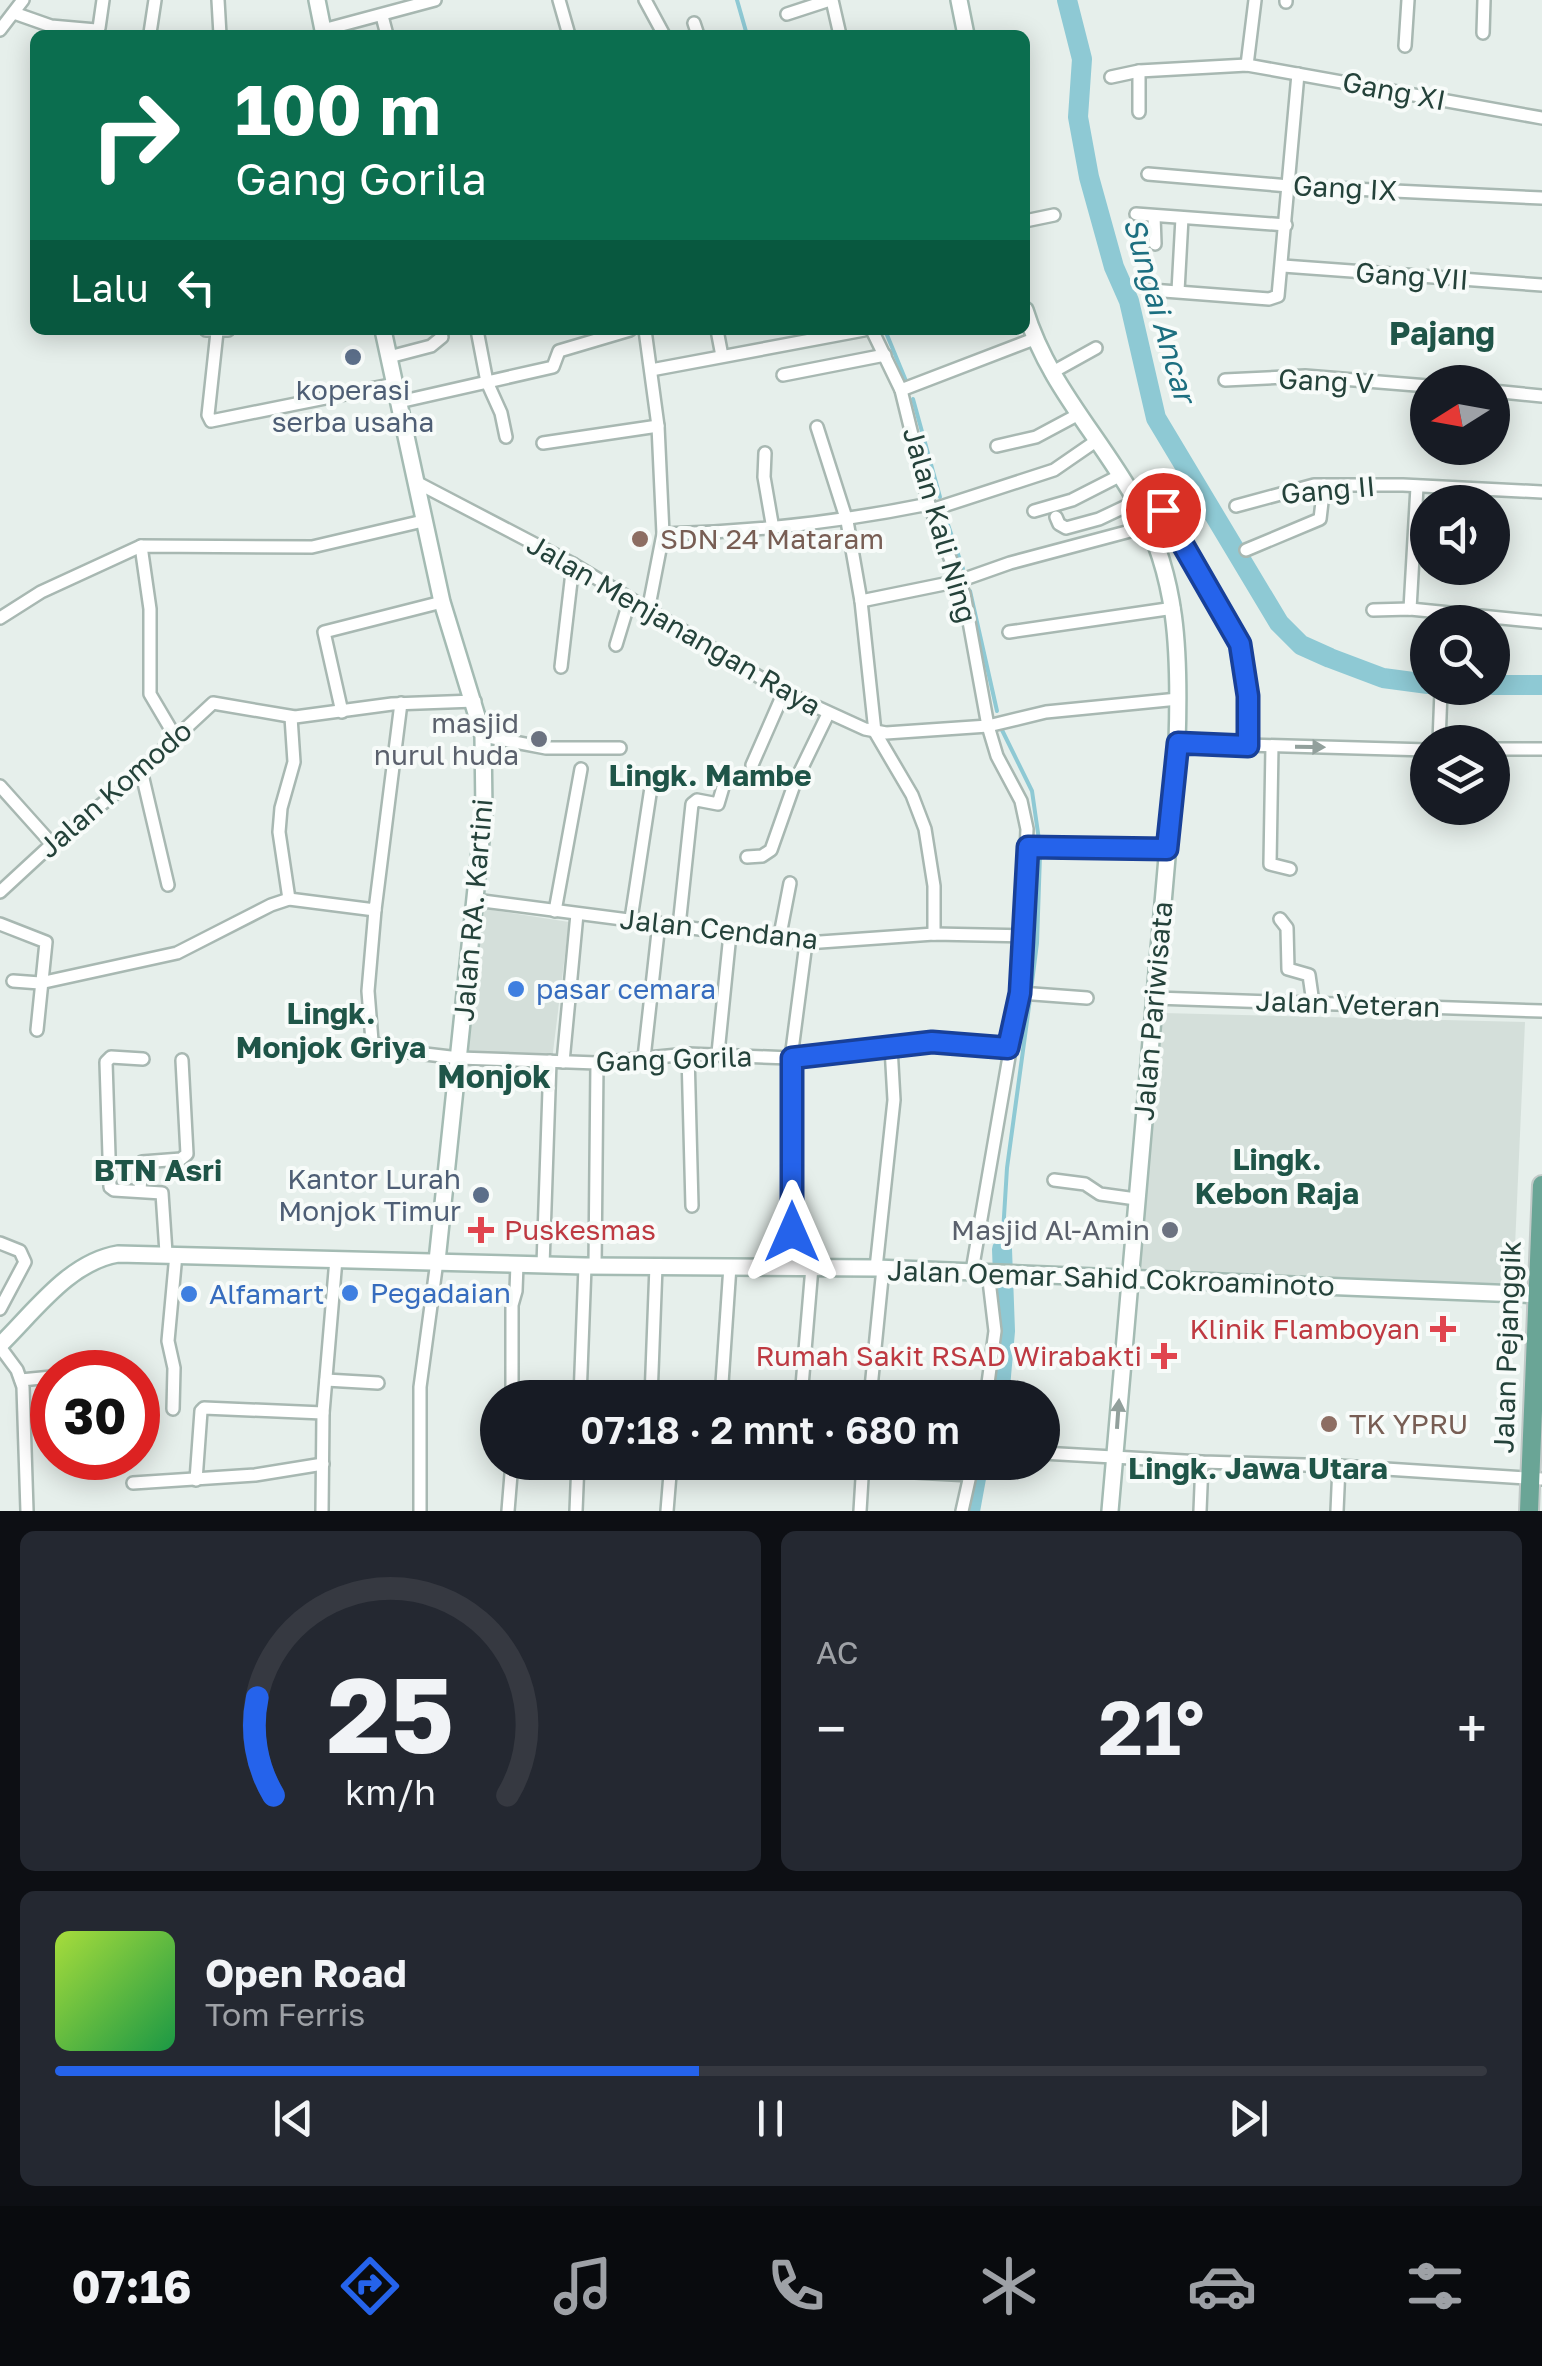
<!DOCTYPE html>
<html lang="id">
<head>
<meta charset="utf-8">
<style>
  body { margin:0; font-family:"Golos Text",sans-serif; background:#242831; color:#f1f3f6; height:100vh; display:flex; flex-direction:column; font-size:38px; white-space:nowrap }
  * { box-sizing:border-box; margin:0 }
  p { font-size:32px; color:#9ea1a6 }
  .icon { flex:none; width:55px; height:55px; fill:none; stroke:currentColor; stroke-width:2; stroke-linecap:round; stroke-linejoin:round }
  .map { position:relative; height:1511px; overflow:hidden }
  .sheet { display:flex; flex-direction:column; gap:20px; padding:20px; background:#0d0f14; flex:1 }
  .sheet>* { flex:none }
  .top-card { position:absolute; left:30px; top:30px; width:1000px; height:305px; border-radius:15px; box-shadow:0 5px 25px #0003; background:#0b6e4f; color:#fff; overflow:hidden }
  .needle { width:65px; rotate:259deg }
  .tools { position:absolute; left:1410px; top:365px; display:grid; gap:20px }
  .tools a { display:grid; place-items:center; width:100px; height:100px; border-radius:50%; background:#171b24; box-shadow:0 5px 25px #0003; font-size:50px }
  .speed { position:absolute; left:30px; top:1350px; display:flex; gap:20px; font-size:50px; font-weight:700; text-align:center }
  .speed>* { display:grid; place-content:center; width:130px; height:130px; border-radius:50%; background:#171b24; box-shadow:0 5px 25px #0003; line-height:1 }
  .speed .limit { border:15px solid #d22; background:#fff; color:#111 }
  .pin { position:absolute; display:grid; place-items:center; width:85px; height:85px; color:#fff; margin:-42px; border:5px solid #fff; border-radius:50%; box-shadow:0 2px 10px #0007 }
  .me { position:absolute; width:110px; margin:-55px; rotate:0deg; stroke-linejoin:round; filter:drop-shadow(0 0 8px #0008) }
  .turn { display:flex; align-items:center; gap:35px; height:210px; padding:0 40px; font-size:45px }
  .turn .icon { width:130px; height:130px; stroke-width:2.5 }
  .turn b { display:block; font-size:70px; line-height:85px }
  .then { display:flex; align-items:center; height:95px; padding:0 40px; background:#0003; gap:20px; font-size:38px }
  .big { font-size:75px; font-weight:600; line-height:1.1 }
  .sheet .widget { flex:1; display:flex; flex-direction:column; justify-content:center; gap:15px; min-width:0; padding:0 35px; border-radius:15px; background:#242831 }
  .sheet .dial { align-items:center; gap:0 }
  .dial svg { height:260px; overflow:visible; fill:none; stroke:#363941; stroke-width:7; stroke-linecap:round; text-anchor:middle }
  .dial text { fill:#f1f3f6; stroke:none }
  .song { display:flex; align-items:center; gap:30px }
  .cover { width:120px; height:120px; border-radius:15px; background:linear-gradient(135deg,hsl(80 70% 55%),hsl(140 70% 35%)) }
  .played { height:10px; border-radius:5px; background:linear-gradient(90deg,#2563eb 45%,#363941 45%) }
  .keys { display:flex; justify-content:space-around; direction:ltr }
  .heat { display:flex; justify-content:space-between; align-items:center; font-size:55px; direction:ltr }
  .sheet .tiles { flex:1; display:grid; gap:20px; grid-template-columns:1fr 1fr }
  .widget:last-child { grid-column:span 2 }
  .trip { position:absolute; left:480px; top:1380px; width:580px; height:100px; border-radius:50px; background:#171b24; box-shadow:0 5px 25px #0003; font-weight:600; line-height:100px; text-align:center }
  .menu { display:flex; height:160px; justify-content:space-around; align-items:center; background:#090b0e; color:#9ea1a6 }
  .menu .icon { width:70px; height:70px }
  .menu .selected { color:#2563eb }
  .menu b { font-size:45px; color:#f1f3f6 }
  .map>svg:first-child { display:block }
  .built { fill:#d4dfda }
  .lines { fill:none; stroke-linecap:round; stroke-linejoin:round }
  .stream { stroke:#8ec9d4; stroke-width:4 }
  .river { stroke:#8ec9d4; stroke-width:20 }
  .street-casing { stroke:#a8b8b2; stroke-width:16 }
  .secondary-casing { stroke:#a4bbb3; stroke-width:20 }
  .primary-casing { stroke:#c2cac8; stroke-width:22 }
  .street { stroke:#fff; stroke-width:11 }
  .secondary { stroke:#fff; stroke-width:15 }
  .primary { stroke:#6aa596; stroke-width:18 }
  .oneway { fill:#92a09c }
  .route-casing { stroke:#184099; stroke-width:25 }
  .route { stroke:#2563eb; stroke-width:18 }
  .service-dot { fill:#5c6f8a; stroke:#f7fbf9; stroke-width:4 }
  .education-dot { fill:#8d6e63; stroke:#f7fbf9; stroke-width:4 }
  .worship-dot { fill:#6b7280; stroke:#f7fbf9; stroke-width:4 }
  .shop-dot { fill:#3f7fe0; stroke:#f7fbf9; stroke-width:4 }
  .health-dot { fill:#e0444e; stroke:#f7fbf9; stroke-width:4 }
  .labels { text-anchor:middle; stroke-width:8; stroke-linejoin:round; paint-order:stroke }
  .street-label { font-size:28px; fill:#24423a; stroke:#f7fbf9 }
  .service-label { font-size:28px; fill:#4e5e75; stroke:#f7fbf9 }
  .education-label { font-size:28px; fill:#785e54; stroke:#f7fbf9; text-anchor:start }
  .worship-label { font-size:28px; fill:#5b616d; stroke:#f7fbf9; text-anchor:end }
  .shop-label { font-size:28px; fill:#366cbe; stroke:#f7fbf9; text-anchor:start }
  .health-label { font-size:28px; fill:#be3a42; stroke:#f7fbf9; text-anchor:end }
  .water-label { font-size:30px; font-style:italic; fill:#1c6f80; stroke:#f7fbf9 }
  .neighbourhood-label { font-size:30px; font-weight:bold; fill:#1f5548; stroke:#f7fbf9 }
  .quarter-label { font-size:32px; font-weight:bold; fill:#1f5548; stroke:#f7fbf9 }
</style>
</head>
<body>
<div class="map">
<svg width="1542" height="1511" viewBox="0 0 1542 1511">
  <rect width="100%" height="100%" fill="#e6efeb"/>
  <g class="built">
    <polygon points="479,908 569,922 552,1060 466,1057"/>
    <polygon points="1163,1013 1525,1022 1513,1291 1136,1272"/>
  </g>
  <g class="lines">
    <g class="stream">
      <polyline points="737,0 747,35"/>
      <polyline points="885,330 906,381"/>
      <polyline points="913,399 940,497"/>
      <polyline points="945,516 963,569"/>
      <polyline points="970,591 997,711"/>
      <polyline points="1001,728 1032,791 1039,840"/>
      <polyline points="1031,990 1037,943 1040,855"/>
      <polyline points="1002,1249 1007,1168 1030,999"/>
    </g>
    <g class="river">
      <polyline points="1067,0 1082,59 1078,117 1089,177 1114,267 1129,301 1156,418 1279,623 1301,645 1330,658 1383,678 1428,684"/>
      <polyline points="1492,685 1542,685"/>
      <polyline points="999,1398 1005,1331 1002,1249"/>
      <polyline points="970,1511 979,1462"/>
    </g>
    <defs>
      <g id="street">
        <polyline points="218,0 220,35"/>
        <polyline points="559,0 569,35"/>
        <polyline points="645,0 664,35"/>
        <polyline points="832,0 840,35"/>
        <polyline points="1286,2 1286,0"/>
        <polyline points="14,13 51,26 96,30 99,28 103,0"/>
        <polyline points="787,14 830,0"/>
        <polyline points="382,16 387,35"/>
        <polyline points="694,23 698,35"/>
        <polyline points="0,30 23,0"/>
        <polyline points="323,30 435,0"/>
        <polyline points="150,33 155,0"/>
        <polyline points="1483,33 1484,0"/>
        <polyline points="1405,46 1408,0"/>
        <polyline points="1247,65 1255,0"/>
        <polyline points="1139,71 1139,112"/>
        <polyline points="1111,77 1139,71 1247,65 1542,118"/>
        <polyline points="1148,174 1289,186 1542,198"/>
        <polyline points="1136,214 1286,225"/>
        <polyline points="1154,216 1155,244"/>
        <polyline points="1025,221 1054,215"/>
        <polyline points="1283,266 1542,285"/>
        <polyline points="1151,290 1269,299 1278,296 1298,74"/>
        <polyline points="1178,291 1182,218"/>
        <polyline points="206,330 228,330"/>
        <polyline points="477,330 487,382 501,413 506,437"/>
        <polyline points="645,330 658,426 663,534 648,611"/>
        <polyline points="717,330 722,356"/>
        <polyline points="872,330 901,390 929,504 964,594 988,726 997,756 1021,801 1027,829 1020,993 972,1271"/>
        <polyline points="217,332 208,415 211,421 395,384"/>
        <polyline points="389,357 431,346 442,337"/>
        <polyline points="651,370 864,330"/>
        <polyline points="1051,373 1096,348"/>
        <polyline points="783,375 885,355"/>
        <polyline points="1225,380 1305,376 1428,386"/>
        <polyline points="901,390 1034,339"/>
        <polyline points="1492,391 1542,396"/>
        <polyline points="399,402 553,367 559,351 630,330"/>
        <polyline points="817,427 847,521 861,601 875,732 912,795 925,829 934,886 934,934"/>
        <polyline points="543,443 658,426"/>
        <polyline points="997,446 1036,437 1079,414"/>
        <polyline points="765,453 764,477 773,529"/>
        <polyline points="416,482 573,564 784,692 865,729 886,733 988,726 1046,712 1178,699"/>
        <polyline points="1236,506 1314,485 1403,485 1542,492"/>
        <polyline points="931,510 1054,470 1096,441"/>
        <polyline points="1163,510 1239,644 1248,696 1248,746"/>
        <polyline points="1034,511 1072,500 1121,475"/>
        <polyline points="1056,517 1059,524 1066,528 1099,519 1137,501"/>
        <path d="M663,534C753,532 840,522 929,504"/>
        <polyline points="141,546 150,609 150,694 176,738"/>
        <polyline points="1246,550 1320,519 1324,485"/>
        <polyline points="861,601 959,581 1010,563 1149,526"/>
        <polyline points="1410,609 1417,487"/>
        <polyline points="1373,610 1410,609 1542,622"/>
        <polyline points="0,618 41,592 141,546 312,547 423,521"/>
        <polyline points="1009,632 1174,608"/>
        <polyline points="616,645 630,599"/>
        <polyline points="561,667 573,564"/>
        <polyline points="342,712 324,632 442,602"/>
        <polyline points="483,736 546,748 620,748"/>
        <polyline points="1439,742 1441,691"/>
        <polyline points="1177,743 1428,750"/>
        <polyline points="1272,746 1270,864 1290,869"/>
        <polyline points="1492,749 1542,749"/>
        <polyline points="752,765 784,692"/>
        <polyline points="141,770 168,885"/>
        <polyline points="0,786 52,844"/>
        <polyline points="1027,847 1167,849"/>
        <polyline points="747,857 762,856 771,850 795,782 828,714"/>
        <polyline points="0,892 52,844 117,792 213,703 295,717 392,704 475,701"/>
        <polyline points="289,899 279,832 281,808 294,762 291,717"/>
        <polyline points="475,900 806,943 934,934 1024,936"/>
        <polyline points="375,910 368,991 372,1041 383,1049 459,1058 597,1063 688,1054 791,1058 932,1042 1008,1048"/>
        <polyline points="555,911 581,769"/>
        <polyline points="631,919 652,781"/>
        <polyline points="1280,919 1287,928 1288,969 1309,975 1313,1003"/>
        <polyline points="0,924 46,942 37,1030"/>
        <polyline points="679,926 692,804 697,800 718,804 726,777"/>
        <polyline points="779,940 790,883"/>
        <polyline points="13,981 40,983 177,953 271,905 289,899 375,910 401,703"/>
        <polyline points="1020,993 1087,998"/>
        <polyline points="1155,998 1542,1011"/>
        <polyline points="718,1053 730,934"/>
        <polyline points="688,1054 692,1206"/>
        <polyline points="644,1058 659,923"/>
        <polyline points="143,1059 111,1057 106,1062 110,1187 114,1190 162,1193 166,1253"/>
        <polyline points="563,1062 577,914"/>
        <polyline points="1054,1180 1085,1184 1100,1194 1136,1199"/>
        <polyline points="140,1190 142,1162 181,1159 187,1154 182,1060"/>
        <polyline points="0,1243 20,1251 25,1262 0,1309"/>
        <polyline points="543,1265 550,1061"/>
        <polyline points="595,1266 597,1063"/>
        <polyline points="792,1267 791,1058 806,943"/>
        <polyline points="876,1268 894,1100 891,1047"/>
        <polyline points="0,1347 17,1370 23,1387 27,1511"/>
        <polyline points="21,1380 52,1377"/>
        <polyline points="326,1380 378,1383"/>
        <polyline points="512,1398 512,1305 516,1291 517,1264"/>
        <polyline points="580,1398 585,1266"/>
        <polyline points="651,1398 656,1266"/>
        <polyline points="721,1398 730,1266"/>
        <polyline points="801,1398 812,1267"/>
        <polyline points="870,1398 883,1268"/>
        <polyline points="986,1398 995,1331 988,1272"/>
        <polyline points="173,1409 174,1368 168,1341 176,1254"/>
        <polyline points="1042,1453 1202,1462 1339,1466 1542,1479"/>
        <polyline points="730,1462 970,1475"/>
        <polyline points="196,1480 201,1411 204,1408 323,1413"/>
        <polyline points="133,1483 255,1475 323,1464"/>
        <polyline points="322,1511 323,1413 336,1259"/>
        <polyline points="420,1511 420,1387 437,1261"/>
        <polyline points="508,1511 512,1462"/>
        <polyline points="576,1511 578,1462"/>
        <polyline points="667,1511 671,1462"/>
        <polyline points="860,1511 863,1462"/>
        <polyline points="962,1511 973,1462"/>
        <polyline points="1200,1511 1202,1462"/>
        <polyline points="1337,1511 1339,1466"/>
      </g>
      <g id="secondary">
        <polyline points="317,0 324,35"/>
        <polyline points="959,0 966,35"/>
        <path d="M1025,310C1047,382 1096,432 1133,496C1179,573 1180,656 1177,743L1110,1511"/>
        <polyline points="383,330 442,602 483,736 484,812 437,1261"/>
        <path d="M0,1345C34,1312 69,1262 118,1254L585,1266L876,1268L1542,1295"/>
      </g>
      <polyline id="primary" points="1529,1511 1542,1185"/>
    </defs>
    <use href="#street" class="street-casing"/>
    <use href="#secondary" class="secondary-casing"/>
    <use href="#primary" class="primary-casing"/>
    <use href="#street" class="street"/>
    <use href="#secondary" class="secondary"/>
    <use href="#primary" class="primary"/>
  </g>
  <defs><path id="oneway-solid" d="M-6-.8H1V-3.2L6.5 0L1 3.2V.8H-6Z" transform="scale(2.5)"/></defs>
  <g class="oneway">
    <use href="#oneway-solid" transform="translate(1310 747) rotate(1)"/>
    <use href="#oneway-solid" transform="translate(1118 1414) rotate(-86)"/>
  </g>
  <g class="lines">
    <defs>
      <polyline id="route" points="792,1232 792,1058 932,1042 1008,1048 1020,993 1028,847 1167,849 1178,743 1248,746 1248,696 1240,644 1163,510"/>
    </defs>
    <use href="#route" class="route-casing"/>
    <use href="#route" class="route"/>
  </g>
  <g class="service-dot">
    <circle cx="353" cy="357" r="10"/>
    <circle cx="481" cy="1195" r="10"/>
  </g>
  <g class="education-dot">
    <circle cx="640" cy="539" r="10"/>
    <circle cx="1329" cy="1424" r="10"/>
  </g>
  <g class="worship-dot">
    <circle cx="539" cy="739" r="10"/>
    <circle cx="1170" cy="1230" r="10"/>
  </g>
  <g class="shop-dot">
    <circle cx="516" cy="989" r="10"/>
    <circle cx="350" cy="1293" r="10"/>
    <circle cx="189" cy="1294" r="10"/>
  </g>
  <g class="health-dot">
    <path d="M476 1215h10v10h10v10h-10v10h-10v-10h-10v-10h10z"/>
    <path d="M1438 1314h10v10h10v10h-10v10h-10v-10h-10v-10h10z"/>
    <path d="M1159 1341h10v10h10v10h-10v10h-10v-10h-10v-10h10z"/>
  </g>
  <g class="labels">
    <g class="street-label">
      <text transform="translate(1394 91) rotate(11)" y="10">Gang XI</text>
      <text transform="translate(1345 188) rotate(3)" y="10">Gang IX</text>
      <text transform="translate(1412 276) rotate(4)" y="10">Gang VII</text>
      <text transform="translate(1326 381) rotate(3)" y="10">Gang V</text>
      <text transform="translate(1328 490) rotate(-5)" y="10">Gang II</text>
      <text transform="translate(940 525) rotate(74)" y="10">Jalan Kali Ning</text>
      <text transform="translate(674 625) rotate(30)" y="10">Jalan Menjanangan Raya</text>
      <text transform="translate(115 789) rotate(-41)" y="10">Jalan Komodo</text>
      <text transform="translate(473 910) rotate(-85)" y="10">Jalan RA. Kartini</text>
      <text transform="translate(719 929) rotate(6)" y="10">Jalan Cendana</text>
      <text transform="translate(1348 1004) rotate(2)" y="10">Jalan Veteran</text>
      <text transform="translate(1153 1011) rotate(-85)" y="10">Jalan Pariwisata</text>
      <text transform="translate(674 1059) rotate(-2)" y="10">Gang Gorila</text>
      <text transform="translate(1111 1278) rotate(2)" y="10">Jalan Oemar Sahid Cokroaminoto</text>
      <text transform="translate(1507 1347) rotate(-88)" y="10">Jalan Pejanggik</text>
    </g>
    <g class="service-label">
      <text x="353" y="400">koperasi<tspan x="353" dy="32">serba usaha</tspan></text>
      <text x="461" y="1189" text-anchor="end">Kantor Lurah<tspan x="461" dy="32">Monjok Timur</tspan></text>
    </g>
    <g class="education-label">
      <text x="660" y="549">SDN 24 Mataram</text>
      <text x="1349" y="1434">TK YPRU</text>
    </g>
    <g class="worship-label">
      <text x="519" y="733">masjid<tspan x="519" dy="32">nurul huda</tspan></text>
      <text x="1150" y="1240">Masjid Al-Amin</text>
    </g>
    <g class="shop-label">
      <text x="536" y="999">pasar cemara</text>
      <text x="370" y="1303">Pegadaian</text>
      <text x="209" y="1304">Alfamart</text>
    </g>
    <g class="health-label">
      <text x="504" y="1240" text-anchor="start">Puskesmas</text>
      <text x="1420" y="1339">Klinik Flamboyan</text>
      <text x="1142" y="1366">Rumah Sakit RSAD Wirabakti</text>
    </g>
    <g class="water-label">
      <text transform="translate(1159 310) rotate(74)" y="10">Sungai Ancar</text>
    </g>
    <g class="neighbourhood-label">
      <text x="710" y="786">Lingk. Mambe</text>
      <text x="331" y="1024">Lingk.<tspan x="331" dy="34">Monjok Griya</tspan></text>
      <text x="1277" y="1170">Lingk.<tspan x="1277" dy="34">Kebon Raja</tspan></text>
      <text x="158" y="1181">BTN Asri</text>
      <text x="1258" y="1479">Lingk. Jawa Utara</text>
    </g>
    <g class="quarter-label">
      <text x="1442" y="345">Pajang</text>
      <text x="494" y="1088">Monjok</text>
    </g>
  </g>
</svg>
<div class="tools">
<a><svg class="needle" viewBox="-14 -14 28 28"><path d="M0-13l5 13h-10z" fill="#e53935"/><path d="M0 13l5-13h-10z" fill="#9ea1a6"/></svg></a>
<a><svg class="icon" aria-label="sound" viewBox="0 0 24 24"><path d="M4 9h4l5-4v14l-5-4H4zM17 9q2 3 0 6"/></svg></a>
<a><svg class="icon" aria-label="search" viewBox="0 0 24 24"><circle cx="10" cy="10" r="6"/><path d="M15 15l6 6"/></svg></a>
<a><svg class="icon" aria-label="layers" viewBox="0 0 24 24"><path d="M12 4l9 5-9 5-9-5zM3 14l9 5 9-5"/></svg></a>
</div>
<div class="speed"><div class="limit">30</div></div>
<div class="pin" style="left:1163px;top:510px;background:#d93025"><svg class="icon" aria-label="arrive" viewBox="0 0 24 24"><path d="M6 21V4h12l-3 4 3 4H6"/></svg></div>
<svg class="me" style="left:792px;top:1232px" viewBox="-20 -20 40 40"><path d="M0-17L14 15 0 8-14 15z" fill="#2563eb" stroke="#fff" stroke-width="4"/></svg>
<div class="trip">07:18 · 2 mnt · 680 m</div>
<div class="top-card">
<div class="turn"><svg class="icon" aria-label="right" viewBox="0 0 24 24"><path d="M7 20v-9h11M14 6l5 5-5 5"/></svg><div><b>100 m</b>Gang Gorila</div></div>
<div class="then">Lalu<svg class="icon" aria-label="left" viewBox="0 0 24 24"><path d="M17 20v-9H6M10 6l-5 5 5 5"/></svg></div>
</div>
</div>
<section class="sheet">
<div class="tiles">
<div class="widget dial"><svg viewBox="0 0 100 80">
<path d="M14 69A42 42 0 1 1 86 69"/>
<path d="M14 69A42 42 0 0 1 9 39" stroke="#2563eb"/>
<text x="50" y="56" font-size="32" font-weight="700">25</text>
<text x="50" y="72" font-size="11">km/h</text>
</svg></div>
<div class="widget"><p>AC</p>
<div class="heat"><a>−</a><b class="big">21°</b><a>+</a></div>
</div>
<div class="widget">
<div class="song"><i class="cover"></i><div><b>Open Road</b><p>Tom Ferris</p></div></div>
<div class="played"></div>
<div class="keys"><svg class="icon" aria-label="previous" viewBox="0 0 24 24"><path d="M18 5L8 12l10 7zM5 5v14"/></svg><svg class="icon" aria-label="pause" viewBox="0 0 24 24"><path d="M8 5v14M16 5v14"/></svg><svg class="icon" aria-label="next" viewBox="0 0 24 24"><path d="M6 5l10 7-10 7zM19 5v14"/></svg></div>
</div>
</div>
</section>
<nav class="menu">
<b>07:16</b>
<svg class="icon selected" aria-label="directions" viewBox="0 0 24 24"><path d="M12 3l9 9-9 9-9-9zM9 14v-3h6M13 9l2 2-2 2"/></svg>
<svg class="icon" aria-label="music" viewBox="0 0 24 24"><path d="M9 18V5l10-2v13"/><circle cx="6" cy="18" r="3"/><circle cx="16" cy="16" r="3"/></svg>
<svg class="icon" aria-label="phone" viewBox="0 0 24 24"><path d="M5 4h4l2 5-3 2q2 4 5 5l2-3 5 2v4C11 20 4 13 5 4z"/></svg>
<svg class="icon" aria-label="climate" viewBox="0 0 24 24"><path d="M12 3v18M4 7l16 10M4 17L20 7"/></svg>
<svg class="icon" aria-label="car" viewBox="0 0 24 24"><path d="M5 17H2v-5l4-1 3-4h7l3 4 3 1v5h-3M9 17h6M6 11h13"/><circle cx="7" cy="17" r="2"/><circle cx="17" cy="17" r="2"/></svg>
<svg class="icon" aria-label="filters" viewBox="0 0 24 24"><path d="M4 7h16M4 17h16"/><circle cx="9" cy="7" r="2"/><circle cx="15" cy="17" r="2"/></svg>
</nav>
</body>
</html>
